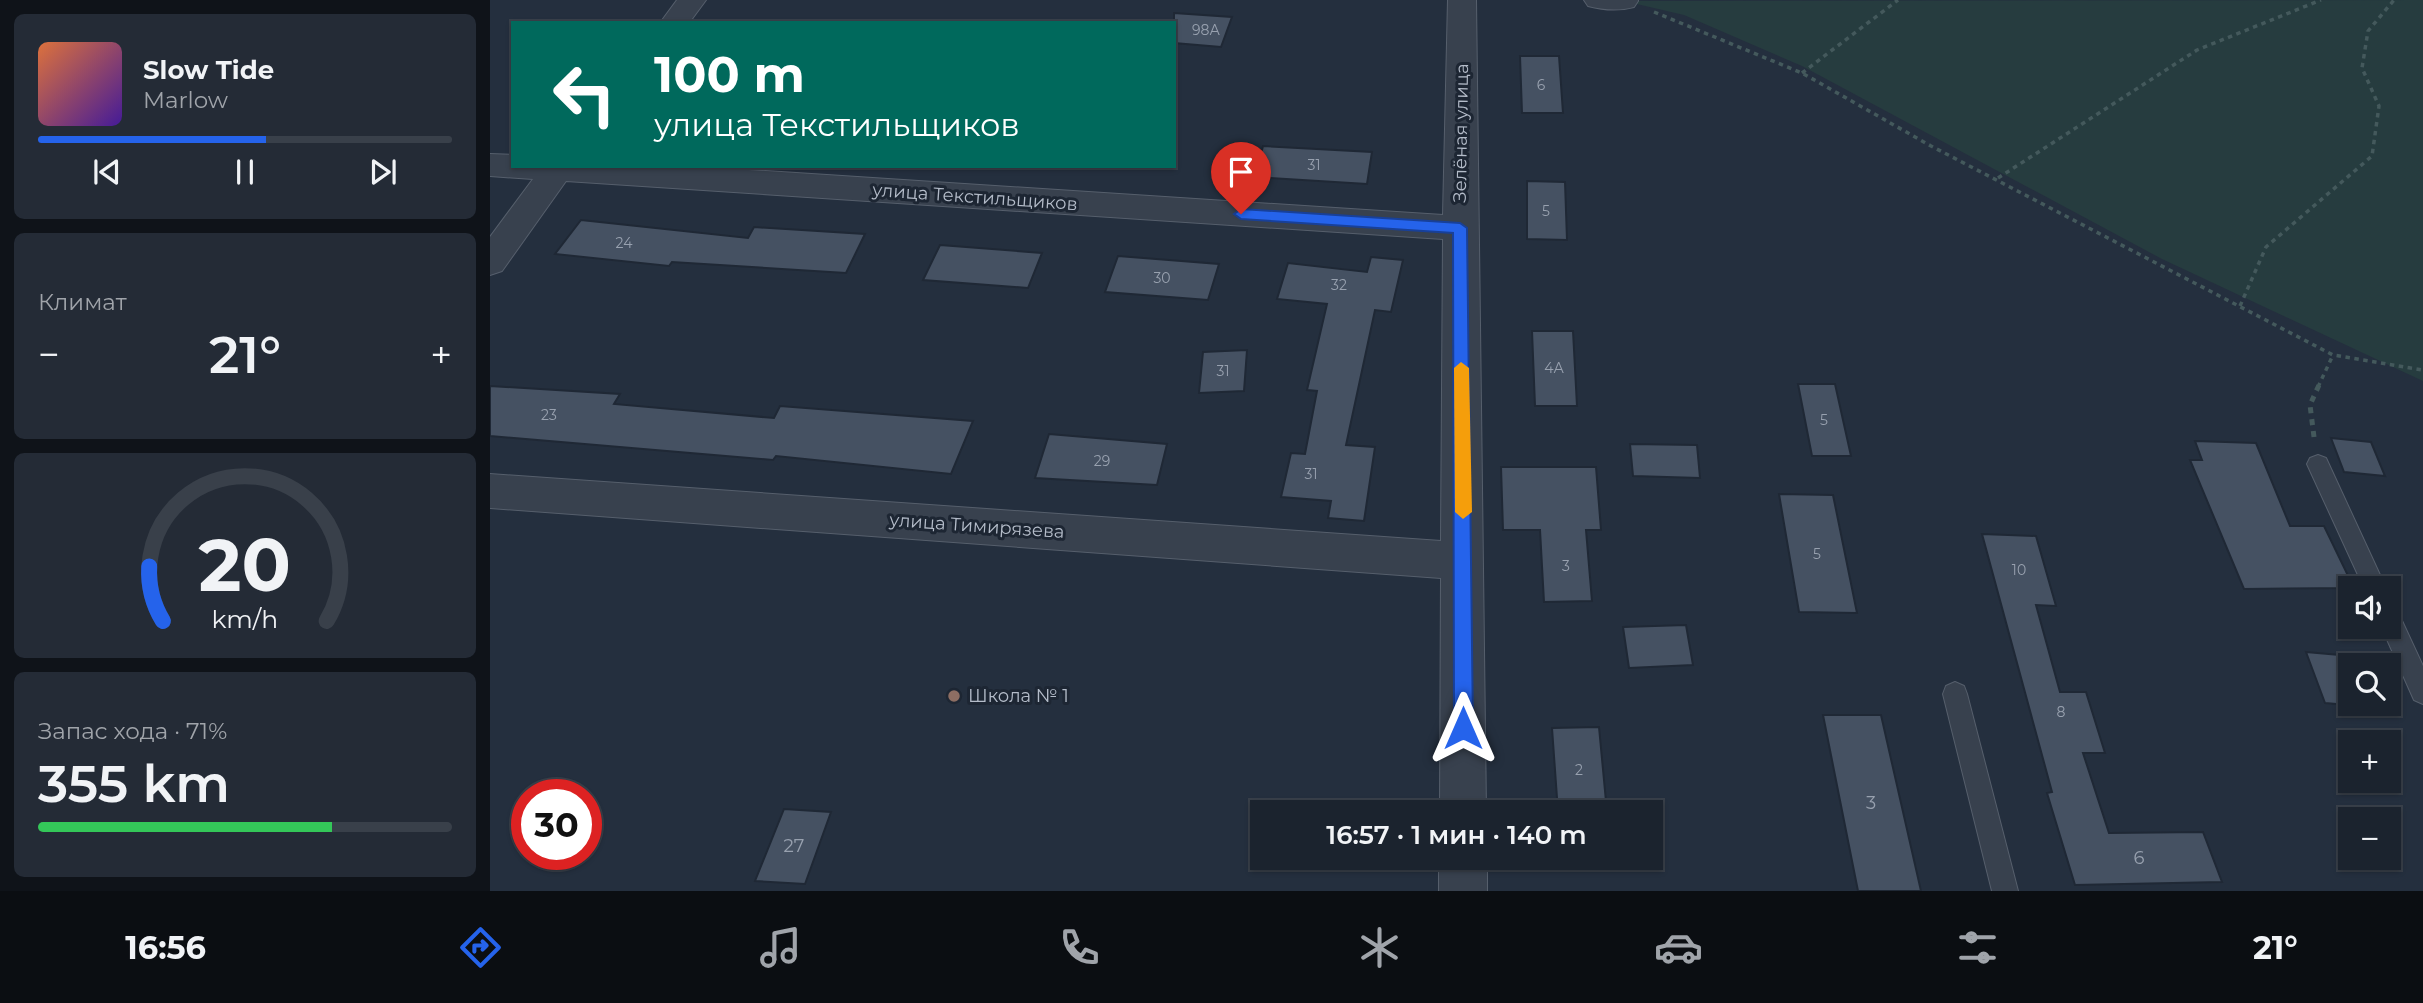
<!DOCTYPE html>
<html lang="ru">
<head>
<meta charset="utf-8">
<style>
  body { margin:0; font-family:Montserrat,sans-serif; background:#242b36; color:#f1f3f6; height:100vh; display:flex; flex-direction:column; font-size:26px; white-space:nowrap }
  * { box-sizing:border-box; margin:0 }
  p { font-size:23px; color:#a0a4aa }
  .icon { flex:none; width:38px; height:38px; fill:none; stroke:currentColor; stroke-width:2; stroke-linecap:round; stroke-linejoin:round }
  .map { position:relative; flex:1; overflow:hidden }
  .sheet { display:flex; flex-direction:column; gap:14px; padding:14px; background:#0f1319; width:490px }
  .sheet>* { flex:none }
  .top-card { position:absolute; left:21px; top:21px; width:665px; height:147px; border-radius:0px; box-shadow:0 2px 5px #0004,0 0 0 2px #39404a; background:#00695c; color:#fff; overflow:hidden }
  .fabs { position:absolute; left:1848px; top:576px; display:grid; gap:14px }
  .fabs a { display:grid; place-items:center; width:63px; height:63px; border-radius:0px; background:#1b232e; box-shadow:0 2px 5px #0004,0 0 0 2px #39404a; font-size:35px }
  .speed { position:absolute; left:21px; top:779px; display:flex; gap:14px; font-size:35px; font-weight:700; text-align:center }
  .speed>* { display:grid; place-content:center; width:91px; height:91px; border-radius:50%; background:#1b232e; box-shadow:0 2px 5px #0004,0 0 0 2px #39404a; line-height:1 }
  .speed .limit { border:10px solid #d22; background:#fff; color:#111 }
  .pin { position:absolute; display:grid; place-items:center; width:60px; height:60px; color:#fff; margin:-72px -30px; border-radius:50% 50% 50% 0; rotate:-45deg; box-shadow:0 0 7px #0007 }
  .pin .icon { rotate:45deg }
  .me { position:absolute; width:77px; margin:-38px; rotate:0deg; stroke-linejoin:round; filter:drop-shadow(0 0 5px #0008) }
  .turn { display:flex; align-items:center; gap:24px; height:147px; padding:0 28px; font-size:32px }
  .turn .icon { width:91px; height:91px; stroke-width:2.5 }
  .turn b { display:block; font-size:49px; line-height:60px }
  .big { font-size:52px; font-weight:600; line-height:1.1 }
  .sheet .tile { flex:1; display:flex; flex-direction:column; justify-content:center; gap:10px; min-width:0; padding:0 24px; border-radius:10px; background:#242b36 }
  .sheet .dial { align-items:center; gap:0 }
  .dial svg { height:182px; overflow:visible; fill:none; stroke:#39404a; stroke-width:7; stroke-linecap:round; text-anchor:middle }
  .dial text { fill:#f1f3f6; stroke:none }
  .song { display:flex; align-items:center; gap:21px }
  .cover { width:84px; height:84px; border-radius:10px; background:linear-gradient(135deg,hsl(20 70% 55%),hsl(260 70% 35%)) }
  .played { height:7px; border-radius:4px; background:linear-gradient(90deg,#2563eb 55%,#39404a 55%) }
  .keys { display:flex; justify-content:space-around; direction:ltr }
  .heat { display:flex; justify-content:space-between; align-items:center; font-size:38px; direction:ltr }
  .charge { height:10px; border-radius:5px; background:linear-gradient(90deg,#34c759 71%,#39404a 0) }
  .trip { position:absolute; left:760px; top:800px; width:413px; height:70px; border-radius:0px; background:#1b232e; box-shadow:0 2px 5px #0004,0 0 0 2px #39404a; font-weight:600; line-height:70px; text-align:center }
  .dock { display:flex; height:112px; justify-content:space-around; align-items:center; background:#0b0e12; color:#a0a4aa }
  .dock .icon { width:49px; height:49px }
  .dock .on { color:#2563eb }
  .dock b { font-size:32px; color:#f1f3f6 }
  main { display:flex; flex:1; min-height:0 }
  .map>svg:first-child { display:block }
  .green { fill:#263c3f }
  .building { fill:#455162; stroke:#1f2835; stroke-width:2 }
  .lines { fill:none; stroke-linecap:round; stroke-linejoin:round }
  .lane-casing { stroke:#565f6c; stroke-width:2 }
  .street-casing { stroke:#565f6c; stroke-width:2 }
  .path-far1 { stroke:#44595c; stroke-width:3.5; stroke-dasharray:4.5 4.5; stroke-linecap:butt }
  .path { stroke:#44595c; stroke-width:5; stroke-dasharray:6 6; stroke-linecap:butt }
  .lane { fill:#38414e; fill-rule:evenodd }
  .street { fill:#38414e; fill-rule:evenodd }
  .route { fill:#2563eb; stroke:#184099; stroke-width:2 }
  .slow { fill:#f59e0b }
  .education-dot { fill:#8d6e63; stroke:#1d2633; stroke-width:2.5 }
  .labels { text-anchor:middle; stroke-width:6; stroke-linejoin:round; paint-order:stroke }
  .number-label { font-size:14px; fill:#98a1af }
  .street-label { font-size:18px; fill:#b4bcc9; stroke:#1d2633 }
  .poi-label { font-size:18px; fill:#b4bcc9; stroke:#1d2633; text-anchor:start }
  .near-number-label { font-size:18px; fill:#98a1af }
</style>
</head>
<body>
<main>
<section class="sheet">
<div class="tile">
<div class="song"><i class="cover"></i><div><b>Slow Tide</b><p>Marlow</p></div></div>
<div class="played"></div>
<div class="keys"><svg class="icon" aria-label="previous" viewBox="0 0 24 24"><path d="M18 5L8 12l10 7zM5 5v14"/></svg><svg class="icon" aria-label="pause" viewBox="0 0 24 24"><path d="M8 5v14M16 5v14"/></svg><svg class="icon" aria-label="next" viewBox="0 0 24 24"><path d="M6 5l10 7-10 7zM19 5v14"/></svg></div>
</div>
<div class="tile"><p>Климат</p>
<div class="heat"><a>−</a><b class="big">21°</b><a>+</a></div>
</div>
<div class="tile dial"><svg viewBox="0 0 100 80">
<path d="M14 69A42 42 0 1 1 86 69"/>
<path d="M14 69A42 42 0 0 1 8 45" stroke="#2563eb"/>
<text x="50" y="56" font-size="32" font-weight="700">20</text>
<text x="50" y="72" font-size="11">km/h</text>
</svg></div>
<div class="tile"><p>Запас хода · 71%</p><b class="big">355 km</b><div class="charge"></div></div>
</section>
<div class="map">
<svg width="1933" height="891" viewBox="0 0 1933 891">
  <rect width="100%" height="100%" fill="#242f3e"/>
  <polygon class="green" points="1933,0 1933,381 1672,259 1312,66 1194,15 1134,1"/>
  <g class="building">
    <polygon points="684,13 742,17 731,47 684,43"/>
    <polygon points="1030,56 1069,56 1073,113 1032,113"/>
    <polygon points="773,146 882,152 877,184 765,177"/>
    <polygon points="1037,181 1075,182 1077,240 1037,239"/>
    <polygon points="91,220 258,238 264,227 375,234 356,273 182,262 179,266 65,254"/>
    <polygon points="450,245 552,253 538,288 433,280"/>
    <polygon points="628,256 729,264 718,300 615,292"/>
    <polygon points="881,257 913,260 901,312 885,310 856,445 885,447 874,521 838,518 841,501 791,497 801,453 815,454 827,391 817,390 837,304 787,299 798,263 877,272"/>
    <polygon points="1042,331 1083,331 1087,406 1045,406"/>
    <polygon points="757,350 754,391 709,393 713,352"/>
    <polygon points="1308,384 1345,384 1361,456 1322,456"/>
    <polygon points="0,386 130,394 124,404 284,418 290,406 483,421 461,474 286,456 283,460 0,436"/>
    <polygon points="559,434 677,444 667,485 545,478"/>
    <polygon points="1841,438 1881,442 1895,476 1854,472"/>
    <polygon points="1705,441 1766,443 1800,526 1834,526 1864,588 1754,589 1700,460 1712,460"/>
    <polygon points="1140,444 1207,445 1210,478 1143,476"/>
    <polygon points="1011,467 1106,467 1111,530 1096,530 1102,601 1054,602 1050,530 1013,530"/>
    <polygon points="1289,494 1343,495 1367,613 1309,612"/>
    <polygon points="1492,534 1546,536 1566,606 1546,605 1570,692 1596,692 1615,753 1593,753 1619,833 1713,832 1732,882 1585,885 1557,793 1562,792"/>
    <polygon points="1196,625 1203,665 1139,668 1133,627"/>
    <polygon points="1816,652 1861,656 1864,665 1860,665 1860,704 1880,704 1881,707 1835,703"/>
    <polygon points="1333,715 1391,715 1431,891 1368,891"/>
    <polygon points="1109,727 1117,812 1068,812 1062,728"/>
    <polygon points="294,809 341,812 315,884 265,881"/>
  </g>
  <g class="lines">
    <defs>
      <g id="lane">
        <polygon points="1828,455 1836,458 1896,588 1874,588 1817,464 1820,458"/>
        <polygon points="1899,607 1907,610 1933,666 1933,704 1924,700 1891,626 1899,626"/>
        <polygon points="1465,682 1474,686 1477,694 1528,891 1502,891 1453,694 1456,686"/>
      </g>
      <g id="street">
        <polygon points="187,0 216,0 199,23 170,23"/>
        <polygon points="958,0 986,0 996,812 950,812 951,578 0,508 0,474 951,541 953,239 76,181 12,271 0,275 0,237 43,179 0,176 0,154 23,155 23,166 198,166 953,215"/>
        <path d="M1094,0H1148V1L1144,7C1129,11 1113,10 1098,6Z"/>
        <rect x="949" y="858" width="48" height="33"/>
      </g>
    </defs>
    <use href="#lane" class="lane-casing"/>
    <use href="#street" class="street-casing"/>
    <g class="path-far1">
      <polyline points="1164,12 1312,73 1441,146 1843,355 1933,370"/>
      <polyline points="1312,73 1408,0"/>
      <polyline points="1508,178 1707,50 1831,0"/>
      <polyline points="1750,306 1776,247 1882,156 1889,106 1872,68 1878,31 1904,0"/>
      <polyline points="1828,387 1843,355"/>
    </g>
    <polyline class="path" points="1824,437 1820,405 1829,385"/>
    <use href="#lane" class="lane"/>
    <use href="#street" class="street"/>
  </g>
  <polygon class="route" points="751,209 970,223 977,228 983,728 980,735 973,738 967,735 964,728 963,233 751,219 744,214"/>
  <polygon class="slow" points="971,362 979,368 982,512 973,519 965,512 964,368"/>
  <circle class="education-dot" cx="464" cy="696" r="7"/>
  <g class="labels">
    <g class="number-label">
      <text x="716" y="35">98А</text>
      <text x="1051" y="90">6</text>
      <text x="824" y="170">31</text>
      <text x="1056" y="216">5</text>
      <text x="134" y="248">24</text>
      <text x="672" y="283">30</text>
      <text x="849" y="290">32</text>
      <text x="1064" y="373">4А</text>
      <text x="733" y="376">31</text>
      <text x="59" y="420">23</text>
      <text x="1334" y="425">5</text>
      <text x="612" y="466">29</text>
      <text x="821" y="479">31</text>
      <text x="1327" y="559">5</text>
      <text x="1076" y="571">3</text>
      <text x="1529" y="575">10</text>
      <text x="1571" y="717">8</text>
      <text x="1089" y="775">2</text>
    </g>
    <g class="street-label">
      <text transform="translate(971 133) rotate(-89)" y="6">Зелёная улица</text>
      <text transform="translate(485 197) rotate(4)" y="6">улица Текстильщиков</text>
      <text transform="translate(487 526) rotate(4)" y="6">улица Тимирязева</text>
    </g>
    <g class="poi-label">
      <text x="478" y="702">Школа № 1</text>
    </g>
    <g class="near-number-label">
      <text x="1381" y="809">3</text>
      <text x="304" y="852">27</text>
      <text x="1649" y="864">6</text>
    </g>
  </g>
</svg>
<div class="fabs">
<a><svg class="icon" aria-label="sound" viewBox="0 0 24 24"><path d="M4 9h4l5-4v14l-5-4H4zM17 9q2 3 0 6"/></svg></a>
<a><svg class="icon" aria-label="search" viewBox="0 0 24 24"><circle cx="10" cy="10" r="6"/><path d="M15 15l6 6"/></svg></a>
<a>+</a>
<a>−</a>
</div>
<div class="speed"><div class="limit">30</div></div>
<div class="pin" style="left:751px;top:214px;background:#d93025"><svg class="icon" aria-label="arrive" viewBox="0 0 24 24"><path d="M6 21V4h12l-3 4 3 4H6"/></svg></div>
<svg class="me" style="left:973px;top:728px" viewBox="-20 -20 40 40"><path d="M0-17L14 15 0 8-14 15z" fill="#2563eb" stroke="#fff" stroke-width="4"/></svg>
<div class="trip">16:57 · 1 мин · 140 m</div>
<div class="top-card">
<div class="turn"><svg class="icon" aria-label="left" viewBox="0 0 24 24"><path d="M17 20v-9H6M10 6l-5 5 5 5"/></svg><div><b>100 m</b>улица Текстильщиков</div></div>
</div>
</div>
</main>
<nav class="dock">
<b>16:56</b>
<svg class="icon on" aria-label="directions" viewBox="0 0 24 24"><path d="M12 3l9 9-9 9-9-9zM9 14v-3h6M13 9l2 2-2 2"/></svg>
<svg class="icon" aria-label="music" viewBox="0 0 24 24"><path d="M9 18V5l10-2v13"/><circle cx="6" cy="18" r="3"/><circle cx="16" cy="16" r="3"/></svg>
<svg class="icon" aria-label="phone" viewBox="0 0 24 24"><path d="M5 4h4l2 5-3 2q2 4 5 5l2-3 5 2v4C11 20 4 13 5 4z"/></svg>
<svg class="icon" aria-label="climate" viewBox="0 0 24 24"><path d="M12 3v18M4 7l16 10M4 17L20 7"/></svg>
<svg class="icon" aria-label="car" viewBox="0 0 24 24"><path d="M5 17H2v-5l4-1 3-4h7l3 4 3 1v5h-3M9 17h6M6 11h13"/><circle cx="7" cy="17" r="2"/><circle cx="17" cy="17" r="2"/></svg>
<svg class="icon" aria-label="filters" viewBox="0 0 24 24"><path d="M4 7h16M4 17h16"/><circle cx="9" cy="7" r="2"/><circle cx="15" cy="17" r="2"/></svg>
<b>21°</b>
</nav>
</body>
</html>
